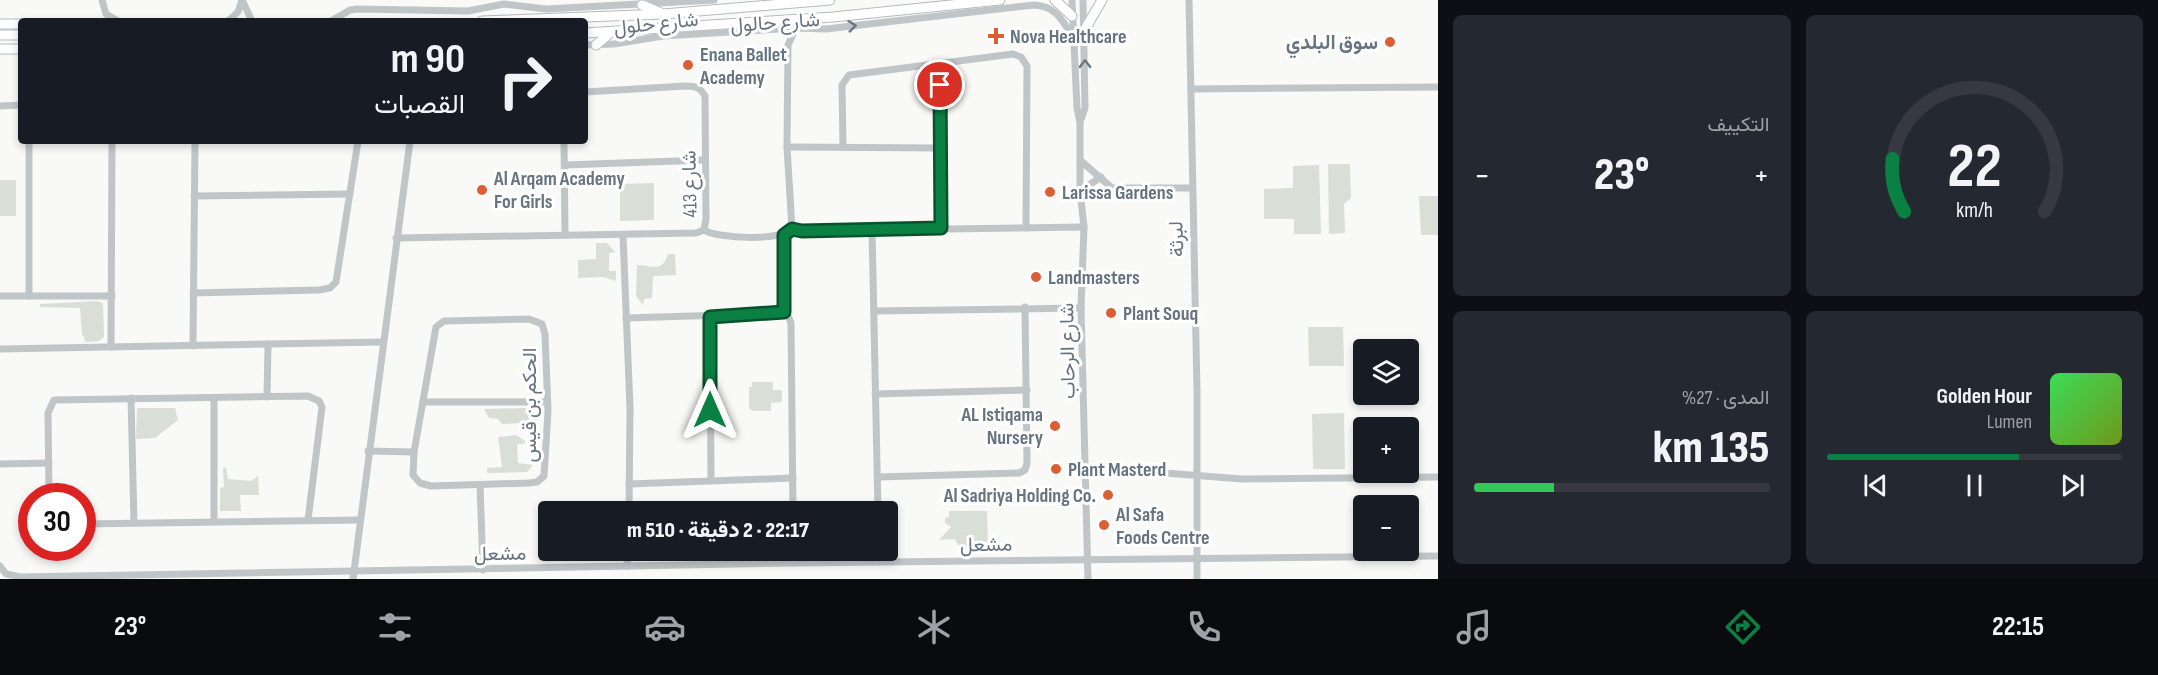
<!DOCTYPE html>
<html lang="ar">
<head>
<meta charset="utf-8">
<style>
  body { margin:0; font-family:"Sofia Sans Condensed",Vazirmatn,sans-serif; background:#242831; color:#f1f3f6; direction:rtl; height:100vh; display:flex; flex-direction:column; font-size:22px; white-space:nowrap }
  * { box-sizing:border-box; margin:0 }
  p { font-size:20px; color:#9ea1a6 }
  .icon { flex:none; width:33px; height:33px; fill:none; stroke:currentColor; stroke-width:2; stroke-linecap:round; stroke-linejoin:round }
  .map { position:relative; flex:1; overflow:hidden; direction:ltr }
  .side { display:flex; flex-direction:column; gap:15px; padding:15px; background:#0d0f14; width:720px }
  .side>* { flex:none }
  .guide { position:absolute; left:18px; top:18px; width:570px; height:126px; border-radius:6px; box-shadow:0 3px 9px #0003; direction:rtl; background:#171b24; color:#f1f3f6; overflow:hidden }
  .fabs { position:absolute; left:1353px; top:339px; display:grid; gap:12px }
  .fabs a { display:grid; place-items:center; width:66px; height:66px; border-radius:6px; background:#171b24; box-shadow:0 3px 9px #0003; font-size:30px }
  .speed { position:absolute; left:18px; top:483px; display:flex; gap:12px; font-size:30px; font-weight:700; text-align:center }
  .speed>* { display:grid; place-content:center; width:78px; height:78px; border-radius:50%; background:#171b24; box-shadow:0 3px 9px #0003; line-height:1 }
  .speed .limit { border:9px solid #d22; background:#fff; color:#111 }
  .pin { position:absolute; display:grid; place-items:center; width:51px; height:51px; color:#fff; margin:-26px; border:3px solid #fff; border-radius:50%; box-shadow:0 2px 6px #0007 }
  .me { position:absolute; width:66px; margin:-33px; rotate:0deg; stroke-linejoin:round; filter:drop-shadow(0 0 4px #0008) }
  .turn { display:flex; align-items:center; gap:21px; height:126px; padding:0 24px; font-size:27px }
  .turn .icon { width:78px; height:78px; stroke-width:2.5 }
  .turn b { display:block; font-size:42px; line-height:51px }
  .big { font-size:45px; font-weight:800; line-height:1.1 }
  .side .card { flex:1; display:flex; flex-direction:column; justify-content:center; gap:9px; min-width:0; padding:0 21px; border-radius:9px; background:#242831 }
  .side .dial { align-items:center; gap:0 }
  .dial svg { height:156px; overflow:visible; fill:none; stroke:#363941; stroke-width:7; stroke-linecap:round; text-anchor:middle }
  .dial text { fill:#f1f3f6; stroke:none }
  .song { display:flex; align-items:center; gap:18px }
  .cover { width:72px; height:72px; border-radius:9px; background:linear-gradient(135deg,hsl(130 70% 55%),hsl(80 70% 35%)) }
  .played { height:6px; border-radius:3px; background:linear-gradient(90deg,#0b8043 65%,#363941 65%) }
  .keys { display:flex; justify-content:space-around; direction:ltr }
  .heat { display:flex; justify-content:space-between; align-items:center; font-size:33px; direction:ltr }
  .charge { height:9px; border-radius:4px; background:linear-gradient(90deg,#34c759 27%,#363941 0) }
  .side .tiles { flex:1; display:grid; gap:15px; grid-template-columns:repeat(2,1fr) }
  .trip { position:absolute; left:538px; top:501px; width:360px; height:60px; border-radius:6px; background:#171b24; box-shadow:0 3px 9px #0003; font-weight:800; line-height:60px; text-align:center; direction:rtl }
  .tabs { display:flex; height:96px; justify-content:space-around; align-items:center; background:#090b0e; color:#9ea1a6 }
  .tabs .icon { width:42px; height:42px }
  .tabs .selected { color:#0b8043 }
  .tabs b { font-size:27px; color:#f1f3f6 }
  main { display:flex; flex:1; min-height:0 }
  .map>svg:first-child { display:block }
  .green { fill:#d9ded6 }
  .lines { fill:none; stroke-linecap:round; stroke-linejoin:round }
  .secondary-casing { stroke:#b5babf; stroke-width:11 }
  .street { stroke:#c0c5c8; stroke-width:7 }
  .secondary { stroke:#fff; stroke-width:9 }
  .oneway { stroke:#6a7884 }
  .route-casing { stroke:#07532c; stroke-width:15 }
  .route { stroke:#0b8043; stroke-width:10 }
  .poi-dot { fill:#db5e35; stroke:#fff; stroke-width:2 }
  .labels { text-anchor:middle; stroke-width:6; stroke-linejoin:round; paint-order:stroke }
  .street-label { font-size:20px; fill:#667480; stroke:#fff }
  .poi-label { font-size:20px; font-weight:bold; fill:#667480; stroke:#fff; text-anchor:start }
</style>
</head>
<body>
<main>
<section class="side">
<div class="tiles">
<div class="card dial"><svg viewBox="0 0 100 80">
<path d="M14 69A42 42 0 1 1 86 69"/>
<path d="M14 69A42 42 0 0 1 8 42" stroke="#0b8043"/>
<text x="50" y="56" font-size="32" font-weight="700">22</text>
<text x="50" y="72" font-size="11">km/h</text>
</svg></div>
<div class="card"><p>التكييف</p>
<div class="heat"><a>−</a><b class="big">23°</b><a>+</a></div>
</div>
<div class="card">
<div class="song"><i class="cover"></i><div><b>Golden Hour</b><p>Lumen</p></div></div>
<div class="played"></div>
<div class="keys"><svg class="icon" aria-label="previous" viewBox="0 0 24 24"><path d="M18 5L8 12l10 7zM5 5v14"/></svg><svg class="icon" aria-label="pause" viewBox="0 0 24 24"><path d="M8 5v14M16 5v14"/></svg><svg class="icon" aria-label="next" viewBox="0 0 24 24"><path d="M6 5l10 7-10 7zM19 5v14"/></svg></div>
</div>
<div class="card"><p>المدى · 27%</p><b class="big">135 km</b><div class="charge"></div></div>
</div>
</section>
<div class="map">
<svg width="1438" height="579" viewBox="0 0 1438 579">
  <rect width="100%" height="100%" fill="#f9f9f7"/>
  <g class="green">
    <polygon points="1328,164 1350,164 1351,198 1344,204 1345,233 1329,234"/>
    <polygon points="1319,165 1321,234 1294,234 1294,219 1264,219 1264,189 1293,188 1293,166"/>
    <rect x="0" y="180" width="16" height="36"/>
    <polygon points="654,183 654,220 620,221 620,184"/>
    <polygon points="1419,196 1438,196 1438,235 1421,235"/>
    <polygon points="596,243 607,243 615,252 609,253 609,271 616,271 616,281 603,277 578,278 578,260 596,259"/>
    <path d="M668,254H675L676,275L653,276L652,298L644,299L643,305L636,296L637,265C650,265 662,274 668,254Z"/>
    <polygon points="96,301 103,303 104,337 99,341 85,342 84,336 82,335 80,308 40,307 40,304"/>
    <polygon points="1308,327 1343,327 1344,366 1309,366"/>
    <polygon points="752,382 773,382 773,390 782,390 782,402 771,403 771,411 753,411 749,408 749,387 752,387"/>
    <polygon points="137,408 175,408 178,420 155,438 136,439"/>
    <polygon points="525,408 537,415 537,433 522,423 502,424 498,419 489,418 484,409"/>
    <polygon points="1344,413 1345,469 1313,469 1312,414"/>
    <polygon points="516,435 525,441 524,444 517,444 518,463 533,465 527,472 487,473 487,468 502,467 498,437"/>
    <polygon points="226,467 228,479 251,481 258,476 259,495 240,495 241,511 220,511 220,488 224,487 223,468"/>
    <polygon points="949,511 987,511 988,548 967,549 958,545 955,539 939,540 951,527 945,523 945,518 949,517"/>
  </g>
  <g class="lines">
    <defs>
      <g id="secondary">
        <polyline points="1055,0 1072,16"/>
        <polyline points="642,5 661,13"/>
        <polyline points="482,21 663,14 830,0"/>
        <polyline points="0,24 21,24"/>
        <polyline points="1084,31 1102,0"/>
        <polyline points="585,33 833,17 1000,0"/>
        <polyline points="0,35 21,35"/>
        <polyline points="596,45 611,32"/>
        <polyline points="0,49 21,49"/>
      </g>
    </defs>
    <use href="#secondary" class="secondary-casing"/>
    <g class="street">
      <polyline points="102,0 106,14 118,21"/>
      <polyline points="1072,0 1077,108 1080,122 1080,191 1084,227 1081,308 1088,579"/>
      <polyline points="1189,0 1197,391 1197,579"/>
      <polyline points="243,2 252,21"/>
      <polyline points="228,21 238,12 242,0"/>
      <polyline points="331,21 350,10 358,9 468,11 504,4 546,9 714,0"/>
      <path d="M585,45L614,44L663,36L796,28L826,29L1034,5C1055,6 1062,19 1072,36"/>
      <polyline points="941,64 941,228"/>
      <polyline points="1192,89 1438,87"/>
      <path d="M585,92L685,86C694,86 700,87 705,96L706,219L704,230"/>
      <polyline points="0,106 21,105"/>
      <polyline points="1080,122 1085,108 1083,0"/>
      <polyline points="29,141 29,296"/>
      <polyline points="564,141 565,235"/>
      <polyline points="787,147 939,148"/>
      <polyline points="843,147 842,85 849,75 1013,54 1021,57 1027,66 1026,228"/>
      <polyline points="1081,161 1112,188 1191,188"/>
      <polyline points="565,165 705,160"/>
      <polyline points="1080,191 1101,177"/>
      <polyline points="194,196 350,194"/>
      <polyline points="792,229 802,231 1084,227"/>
      <polyline points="792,229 787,147 788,45 796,28"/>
      <polyline points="872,229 878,512"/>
      <path d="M704,230C718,239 781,241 792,229"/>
      <polyline points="623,235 630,408 629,512"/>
      <polyline points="784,235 784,312"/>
      <polyline points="396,238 696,233 704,230"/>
      <polyline points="193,293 319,290 330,288 336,282 358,141"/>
      <polyline points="0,296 112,296"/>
      <polyline points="874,311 1081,308"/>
      <polyline points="710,317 711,480"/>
      <polyline points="626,318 787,313 791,323 793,512"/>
      <polygon points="529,319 542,324 545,334 548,411 544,476 537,482 529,483 431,486 420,483 413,475 414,452 436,327 444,321"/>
      <polyline points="193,346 195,141"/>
      <polyline points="111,347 112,141"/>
      <polyline points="0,349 382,342"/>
      <polyline points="875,394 1027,390"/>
      <polyline points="267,397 268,344"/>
      <polyline points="131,398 134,523"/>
      <polyline points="214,398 214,521"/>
      <polyline points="423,402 547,402"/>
      <polyline points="368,451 414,452"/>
      <polyline points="0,464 49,463"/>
      <polyline points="1086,472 1152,472 1242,479 1438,477"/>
      <polyline points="878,477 1019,473 1025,470 1027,463 1025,307"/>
      <polyline points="629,484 793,478"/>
      <polyline points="480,485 483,570"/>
      <polyline points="49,496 48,413 54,400 308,396 319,401 322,407 308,520"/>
      <polyline points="82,524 360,520"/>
      <polyline points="794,550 794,563"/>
      <polyline points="879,550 879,562"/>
      <polyline points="0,566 6,574 21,577 794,563 1438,556"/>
      <polyline points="627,566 628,550"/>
      <polyline points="353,579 410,141"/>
    </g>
    <use href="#secondary" class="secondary"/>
  </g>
  <defs><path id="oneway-chevron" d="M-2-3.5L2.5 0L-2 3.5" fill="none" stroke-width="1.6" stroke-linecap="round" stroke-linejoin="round" transform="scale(1.5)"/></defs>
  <g class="oneway">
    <use href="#oneway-chevron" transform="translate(852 26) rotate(-6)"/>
    <use href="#oneway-chevron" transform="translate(1085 64) rotate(-91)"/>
  </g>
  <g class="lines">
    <defs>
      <polyline id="route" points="710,410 710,317 784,312 784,235 792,229 802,231 941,228 940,85"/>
    </defs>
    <use href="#route" class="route-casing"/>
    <use href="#route" class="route"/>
  </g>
  <g class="poi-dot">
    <path d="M993 27h6v6h6v6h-6v6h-6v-6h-6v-6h6z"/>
    <circle cx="1390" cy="42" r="6"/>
    <circle cx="688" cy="65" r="6"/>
    <circle cx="482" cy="190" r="6"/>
    <circle cx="1050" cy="192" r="6"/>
    <circle cx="1036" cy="277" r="6"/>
    <circle cx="1111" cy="313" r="6"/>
    <circle cx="1055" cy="426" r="6"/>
    <circle cx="1056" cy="469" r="6"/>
    <circle cx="1108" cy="495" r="6"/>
    <circle cx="1104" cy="525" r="6"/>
  </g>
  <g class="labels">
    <g class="street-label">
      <text transform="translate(775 22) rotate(-4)" y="7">شارع حالول</text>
      <text transform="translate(656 23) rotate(-6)" y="7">شارع حلول</text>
      <text transform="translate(689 184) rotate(-91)" y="7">شارع 413</text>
      <text transform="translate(1176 239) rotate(-92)" y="7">لبرثة</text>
      <text transform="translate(1067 351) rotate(-91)" y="7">شارع الرحاب</text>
      <text transform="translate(529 405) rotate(-90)" y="7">الحكم بن قيس</text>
      <text transform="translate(986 544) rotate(-1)" y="7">مشعل</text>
      <text transform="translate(500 553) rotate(-1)" y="7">مشعل</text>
    </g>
    <g class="poi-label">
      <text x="1010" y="43">Nova Healthcare</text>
      <text x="1378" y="49" text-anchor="end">سوق البلدي</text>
      <text x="700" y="61">Enana Ballet<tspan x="700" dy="23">Academy</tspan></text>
      <text x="494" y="185">Al Arqam Academy<tspan x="494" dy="23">For Girls</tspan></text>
      <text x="1062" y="199">Larissa Gardens</text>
      <text x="1048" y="284">Landmasters</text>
      <text x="1123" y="320">Plant Souq</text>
      <text x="1043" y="421" text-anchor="end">AL Istiqama<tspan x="1043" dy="23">Nursery</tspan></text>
      <text x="1068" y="476">Plant Masterd</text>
      <text x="1096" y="502" text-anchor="end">Al Sadriya Holding Co.</text>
      <text x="1116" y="521">Al Safa<tspan x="1116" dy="23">Foods Centre</tspan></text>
    </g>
  </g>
</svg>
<div class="fabs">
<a><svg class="icon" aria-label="layers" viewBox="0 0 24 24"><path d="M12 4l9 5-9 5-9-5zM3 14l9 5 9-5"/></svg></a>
<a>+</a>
<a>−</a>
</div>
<div class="speed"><div class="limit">30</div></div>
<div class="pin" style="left:940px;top:85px;background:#d93025"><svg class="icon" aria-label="arrive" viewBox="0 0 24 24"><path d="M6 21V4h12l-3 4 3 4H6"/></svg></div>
<svg class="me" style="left:710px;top:410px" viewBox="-20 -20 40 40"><path d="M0-17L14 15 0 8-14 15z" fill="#0b8043" stroke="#fff" stroke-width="4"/></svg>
<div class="trip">22:17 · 2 دقيقة · 510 m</div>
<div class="guide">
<div class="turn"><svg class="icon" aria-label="right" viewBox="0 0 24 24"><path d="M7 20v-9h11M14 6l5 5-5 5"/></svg><div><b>90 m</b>القصبات</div></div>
</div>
</div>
</main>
<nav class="tabs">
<b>22:15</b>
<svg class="icon selected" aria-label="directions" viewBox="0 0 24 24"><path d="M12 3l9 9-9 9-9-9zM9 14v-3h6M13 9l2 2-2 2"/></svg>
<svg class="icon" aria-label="music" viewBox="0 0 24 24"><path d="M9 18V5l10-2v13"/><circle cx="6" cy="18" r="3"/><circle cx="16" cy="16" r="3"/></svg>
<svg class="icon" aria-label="phone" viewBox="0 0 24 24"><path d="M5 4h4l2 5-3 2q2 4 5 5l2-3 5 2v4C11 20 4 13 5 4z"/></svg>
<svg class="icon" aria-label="climate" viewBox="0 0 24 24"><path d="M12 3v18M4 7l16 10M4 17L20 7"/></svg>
<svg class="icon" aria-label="car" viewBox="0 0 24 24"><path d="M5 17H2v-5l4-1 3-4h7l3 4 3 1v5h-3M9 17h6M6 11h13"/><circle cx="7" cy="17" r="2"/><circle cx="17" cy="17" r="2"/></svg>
<svg class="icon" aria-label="filters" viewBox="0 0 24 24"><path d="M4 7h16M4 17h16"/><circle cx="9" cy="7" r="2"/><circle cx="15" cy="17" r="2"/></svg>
<b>23°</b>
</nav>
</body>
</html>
